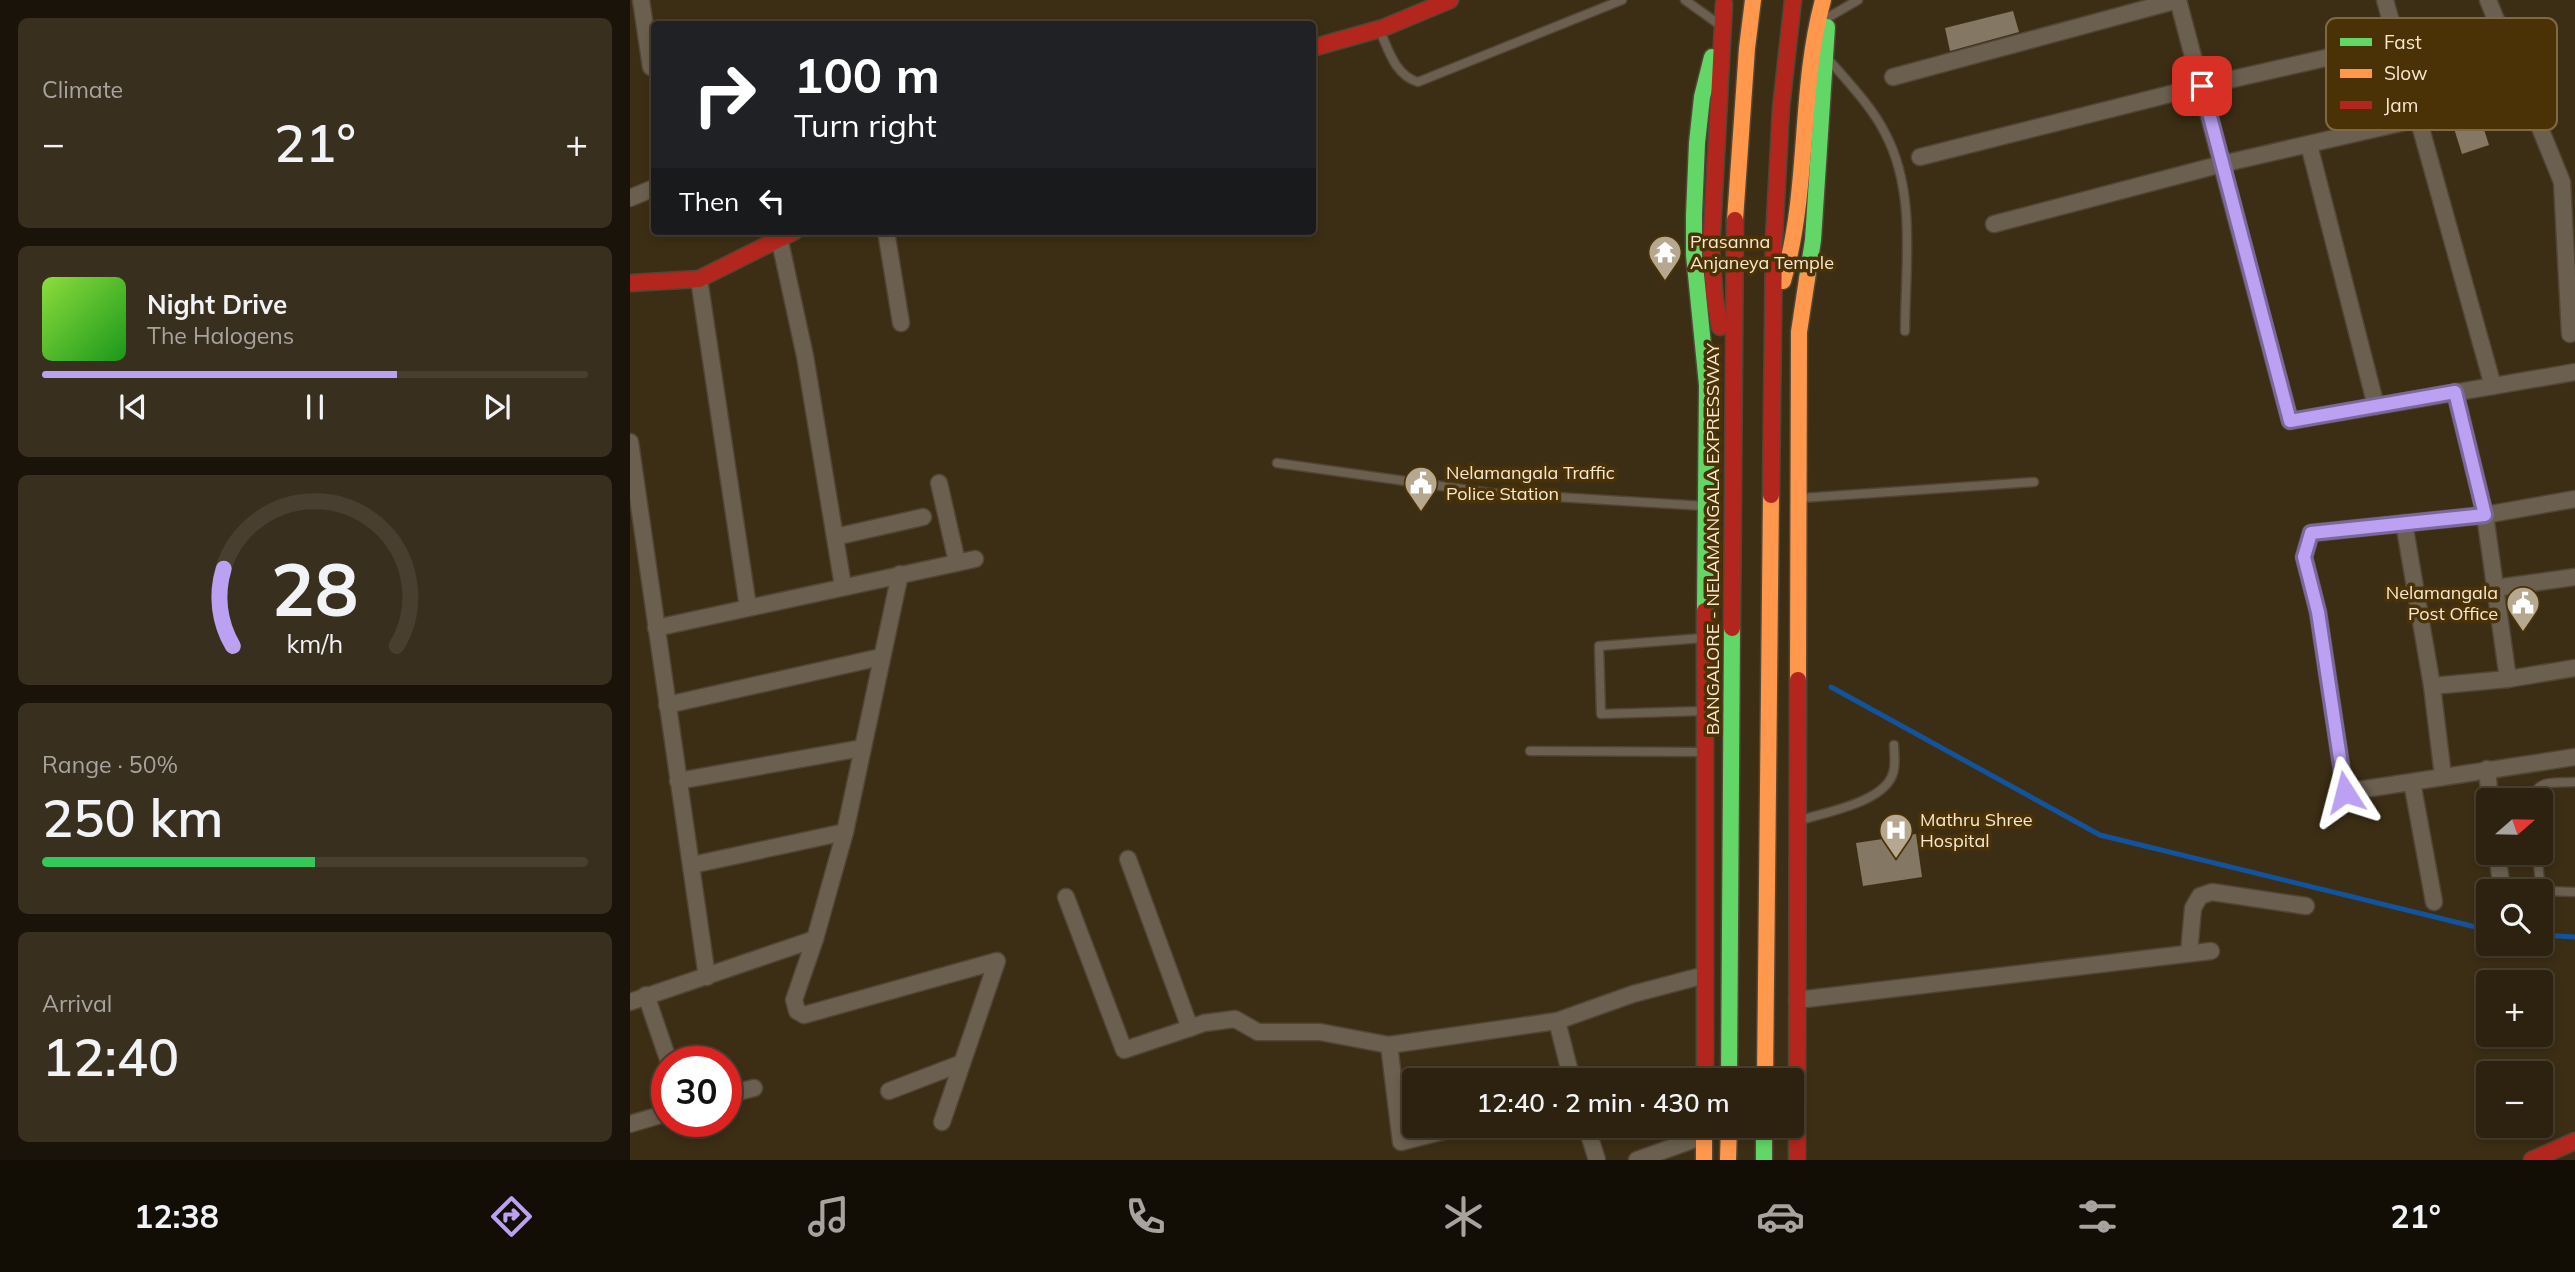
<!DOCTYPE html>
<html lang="en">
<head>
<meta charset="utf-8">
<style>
  body { margin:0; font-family:Mulish,sans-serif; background:#392f1e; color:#f1f3f6; height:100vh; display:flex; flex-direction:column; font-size:26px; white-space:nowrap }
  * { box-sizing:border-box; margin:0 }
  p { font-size:23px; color:#a7a49f }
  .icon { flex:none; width:38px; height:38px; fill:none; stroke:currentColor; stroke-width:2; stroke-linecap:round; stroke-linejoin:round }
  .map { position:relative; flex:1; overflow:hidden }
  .side { display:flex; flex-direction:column; gap:18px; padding:18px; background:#191309; width:630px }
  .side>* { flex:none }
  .guide { position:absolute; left:21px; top:21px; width:665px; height:214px; border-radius:7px; box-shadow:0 4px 10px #0003,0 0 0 2px #483f30; background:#202124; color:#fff; overflow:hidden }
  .needle { width:46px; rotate:70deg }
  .controls { position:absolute; left:1846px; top:788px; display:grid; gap:14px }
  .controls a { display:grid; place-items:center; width:77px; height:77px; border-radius:7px; background:#2d2210; box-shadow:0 4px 10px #0003,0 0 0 2px #483f30; font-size:35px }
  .speed { position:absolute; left:21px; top:1046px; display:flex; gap:14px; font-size:35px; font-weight:700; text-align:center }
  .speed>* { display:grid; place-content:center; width:91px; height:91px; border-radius:50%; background:#2d2210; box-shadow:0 4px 10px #0003,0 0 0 2px #483f30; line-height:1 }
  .speed .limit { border:10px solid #d22; background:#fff; color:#111 }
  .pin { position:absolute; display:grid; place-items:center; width:60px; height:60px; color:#fff; margin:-30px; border-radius:14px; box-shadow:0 4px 10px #0006 }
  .me { position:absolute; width:77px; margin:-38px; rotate:351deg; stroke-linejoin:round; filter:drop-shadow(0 0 5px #0008) }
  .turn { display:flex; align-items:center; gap:24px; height:147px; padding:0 28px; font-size:32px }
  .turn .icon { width:91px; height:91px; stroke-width:2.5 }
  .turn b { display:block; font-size:49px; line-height:60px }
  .then { display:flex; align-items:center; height:66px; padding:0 28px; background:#0003; gap:14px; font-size:26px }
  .big { font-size:52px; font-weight:600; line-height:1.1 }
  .side .card { flex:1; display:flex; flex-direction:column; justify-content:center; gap:10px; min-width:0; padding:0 24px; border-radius:10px; background:#392f1e }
  .side .dial { align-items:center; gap:0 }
  .dial svg { height:182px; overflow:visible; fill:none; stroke:#483f30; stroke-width:7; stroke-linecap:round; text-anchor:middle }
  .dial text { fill:#f1f3f6; stroke:none }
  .song { display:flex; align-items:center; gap:21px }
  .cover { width:84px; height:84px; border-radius:10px; background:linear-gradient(135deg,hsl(90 70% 55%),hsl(120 70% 35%)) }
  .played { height:7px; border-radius:4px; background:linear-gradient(90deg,#bca0f2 65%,#483f30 65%) }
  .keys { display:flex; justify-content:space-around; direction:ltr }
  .heat { display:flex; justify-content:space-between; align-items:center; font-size:38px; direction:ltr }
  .charge { height:10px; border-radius:5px; background:linear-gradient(90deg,#34c759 50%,#483f30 0) }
  .trip { position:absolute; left:772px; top:1068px; width:402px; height:70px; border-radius:7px; background:#2d2210; box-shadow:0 4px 10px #0003,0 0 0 2px #483f30; font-weight:600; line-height:70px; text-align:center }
  .tab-bar { display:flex; height:112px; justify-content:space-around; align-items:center; background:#120e06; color:#a7a49f }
  .tab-bar .icon { width:49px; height:49px }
  .tab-bar .on { color:#bca0f2 }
  .tab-bar b { font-size:32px; color:#f1f3f6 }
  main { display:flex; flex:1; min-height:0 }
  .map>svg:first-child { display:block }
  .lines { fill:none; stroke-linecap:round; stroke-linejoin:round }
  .stream { stroke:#12539e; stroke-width:5 }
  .building { fill:#847865 }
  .lane-casing { stroke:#514635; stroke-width:11 }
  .street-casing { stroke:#514635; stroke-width:19 }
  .fast-casing { stroke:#514635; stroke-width:19 }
  .slow-casing { stroke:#514635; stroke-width:19 }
  .jam-casing { stroke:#514635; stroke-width:19 }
  .lane { stroke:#6b6050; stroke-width:8 }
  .street { stroke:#6b6050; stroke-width:16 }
  .fast { stroke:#63d668; stroke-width:16 }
  .slow { stroke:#ff974d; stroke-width:16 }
  .jam { stroke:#b3261e; stroke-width:16 }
  .route-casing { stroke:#7a689d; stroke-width:18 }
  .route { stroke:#bca0f2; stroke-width:12 }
  .labels { text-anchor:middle; stroke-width:7; stroke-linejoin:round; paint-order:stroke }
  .poi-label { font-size:18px; fill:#f7e8d2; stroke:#4b3206; text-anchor:start }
  .street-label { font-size:18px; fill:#f7e8d2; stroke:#4b3206 }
  .key { fill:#4b3206; stroke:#7f6943; stroke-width:2 }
  .key-label { font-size:19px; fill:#f7e8d2 }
</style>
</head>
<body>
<main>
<section class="side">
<div class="card"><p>Climate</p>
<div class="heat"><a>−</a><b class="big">21°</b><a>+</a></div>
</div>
<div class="card">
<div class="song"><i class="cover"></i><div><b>Night Drive</b><p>The Halogens</p></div></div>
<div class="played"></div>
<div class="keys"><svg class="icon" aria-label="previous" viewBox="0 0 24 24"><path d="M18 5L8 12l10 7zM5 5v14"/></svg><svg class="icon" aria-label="pause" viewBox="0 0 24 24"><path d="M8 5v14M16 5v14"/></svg><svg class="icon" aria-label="next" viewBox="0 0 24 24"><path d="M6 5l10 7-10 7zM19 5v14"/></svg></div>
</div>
<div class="card dial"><svg viewBox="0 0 100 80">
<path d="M14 69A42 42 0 1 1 86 69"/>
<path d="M14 69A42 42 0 0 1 10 35" stroke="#bca0f2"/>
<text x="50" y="56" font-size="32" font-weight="700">28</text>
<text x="50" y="72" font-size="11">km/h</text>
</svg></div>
<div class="card"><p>Range · 50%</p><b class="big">250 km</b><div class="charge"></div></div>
<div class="card"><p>Arrival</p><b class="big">12:40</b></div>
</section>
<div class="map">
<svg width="1945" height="1160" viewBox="0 0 1945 1160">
  <rect width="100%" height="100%" fill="#3c2e15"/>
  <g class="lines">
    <g class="stream">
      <polyline points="1201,687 1470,835 1858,930"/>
      <polyline points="1911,935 1945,937"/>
    </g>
  </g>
  <g class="building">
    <polygon points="1383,11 1389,32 1320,51 1315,28"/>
    <polygon points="1849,114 1859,145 1832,154 1822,122"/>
    <polygon points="1286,834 1292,877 1233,886 1226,843"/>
  </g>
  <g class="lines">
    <defs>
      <g id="lane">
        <polyline points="1055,0 1087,23"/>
        <polyline points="1197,18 1228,0"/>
        <path d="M750,31C759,51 765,75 788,82L992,0"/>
        <path d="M1199,60C1219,83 1242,107 1255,133C1287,193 1275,266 1275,331"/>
        <polyline points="647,463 861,493 1075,506"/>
        <polyline points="1171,498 1404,482"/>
        <polyline points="1073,711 971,714 969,646 1073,638"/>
        <polyline points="900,751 1073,752"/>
        <path d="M1902,800C1907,778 1926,783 1945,782"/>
        <path d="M1171,820C1196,812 1255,802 1263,773C1266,765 1264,753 1264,745"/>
        <polyline points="1907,852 1910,883 1916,891 1945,892"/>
      </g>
      <g id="street">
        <polyline points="11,0 21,67"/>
        <polyline points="1548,0 1660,421 1945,372"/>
        <polyline points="1755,0 1863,386"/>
        <polyline points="1858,0 1932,182 1940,334"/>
        <polyline points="1263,77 1548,0"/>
        <polyline points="1679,145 1746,406"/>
        <polyline points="1290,157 1572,86 1766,42"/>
        <polyline points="0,198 24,188"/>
        <polyline points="1364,224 1592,164 1788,119"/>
        <polyline points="256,231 271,323"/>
        <polyline points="149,237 175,356 213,586"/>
        <polyline points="69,279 118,607"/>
        <polyline points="1825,392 1855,515 1878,679"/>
        <polyline points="0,442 77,977"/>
        <polyline points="309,483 327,562"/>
        <polyline points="1945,499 1855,515 1681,533 1674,557 1688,612 1715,792 1945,757"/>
        <polyline points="1774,523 1802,686 1813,776"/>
        <polyline points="205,537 293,517"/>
        <polyline points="270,574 215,832 185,939 164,1000 167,1011 174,1015 367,961 312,1122"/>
        <polyline points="1865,588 1945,577"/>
        <polyline points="26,628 345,559"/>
        <polyline points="1802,686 1878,679 1945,668"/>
        <polyline points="37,705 251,657"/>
        <polyline points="1857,769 1860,800"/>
        <polyline points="48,781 232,748"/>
        <polyline points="1782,782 1804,902"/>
        <polyline points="1867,852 1872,891"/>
        <polyline points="498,859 560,1028 574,1023 605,1019 628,1032 690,1032 759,1045 927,1021 1003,994 1075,975"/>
        <polyline points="62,865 215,832"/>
        <polyline points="436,897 494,1050 560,1028"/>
        <polyline points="1559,953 1563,908 1570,896 1582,892 1676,906"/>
        <polyline points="16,995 39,1062"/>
        <polyline points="1167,1000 1581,951"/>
        <polyline points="0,1002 185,939"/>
        <polyline points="927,1021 942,1080"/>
        <polyline points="759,1045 771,1142 837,1125"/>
        <polyline points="259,1091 332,1063"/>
        <polyline points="96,1095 124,1088"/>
        <polyline points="0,1124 37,1113"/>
        <polyline points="956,1125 967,1160"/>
        <polyline points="1007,1160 1074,1136"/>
      </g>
      <g id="fast">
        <polyline points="1177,279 1183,240 1197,27"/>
        <polyline points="1075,611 1077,385 1064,255 1064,215 1067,143 1072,97 1082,57"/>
        <polyline points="1099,1080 1102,628"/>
        <polyline points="1134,1125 1134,1160"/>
      </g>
      <g id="slow">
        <polyline points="1105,220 1117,48 1123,0"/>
        <path d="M1153,281C1180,189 1168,92 1193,0"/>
        <polyline points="1168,680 1169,332 1177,279"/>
        <polyline points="1135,1080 1141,495"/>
        <polyline points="1074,1125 1074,1160"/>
        <polyline points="1098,1160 1099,1125"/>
      </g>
      <g id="jam">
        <polyline points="682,48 753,28 820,0"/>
        <polyline points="0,283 69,279 165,231"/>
        <polyline points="1090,327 1085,301 1081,252 1094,4"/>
        <polyline points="1141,495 1144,239 1151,108 1163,0"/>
        <polyline points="1075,611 1075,1080"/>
        <polyline points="1102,628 1105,220"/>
        <polyline points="1167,1160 1168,680"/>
        <polyline points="1902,1160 1945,1141"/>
      </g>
    </defs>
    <use href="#lane" class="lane-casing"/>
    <use href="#street" class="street-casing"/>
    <use href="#fast" class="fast-casing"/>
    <use href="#slow" class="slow-casing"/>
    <use href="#jam" class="jam-casing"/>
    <use href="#lane" class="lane"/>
    <use href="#street" class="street"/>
    <use href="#fast" class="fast"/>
    <use href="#slow" class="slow"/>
    <use href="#jam" class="jam"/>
  </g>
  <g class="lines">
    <defs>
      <polyline id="route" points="1572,86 1660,421 1825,392 1855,515 1681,533 1674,557 1688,612 1715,792"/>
    </defs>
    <use href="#route" class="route-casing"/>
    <use href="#route" class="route"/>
  </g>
  <defs>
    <symbol id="temple-pin" viewBox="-11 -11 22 30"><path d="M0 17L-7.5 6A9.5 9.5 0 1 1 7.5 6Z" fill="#b6a790" stroke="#4b3206"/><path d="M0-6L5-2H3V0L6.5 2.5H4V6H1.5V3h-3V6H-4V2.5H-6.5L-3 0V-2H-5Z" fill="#fff"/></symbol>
    <symbol id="civic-pin" viewBox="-11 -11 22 30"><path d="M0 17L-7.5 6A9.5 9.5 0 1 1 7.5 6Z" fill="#b6a790" stroke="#4b3206"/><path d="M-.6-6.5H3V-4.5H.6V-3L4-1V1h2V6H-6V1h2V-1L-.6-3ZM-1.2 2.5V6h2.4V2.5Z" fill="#fff"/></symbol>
    <symbol id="hospital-pin" viewBox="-11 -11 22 30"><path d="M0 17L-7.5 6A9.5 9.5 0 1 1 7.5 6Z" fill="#b6a790" stroke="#4b3206"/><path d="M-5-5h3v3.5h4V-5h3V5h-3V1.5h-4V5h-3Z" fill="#fff"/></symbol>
  </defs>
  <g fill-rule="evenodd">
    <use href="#temple-pin" x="1016" y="233" width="38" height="52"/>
    <use href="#civic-pin" x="772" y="464" width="38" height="52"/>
    <use href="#civic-pin" x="1874" y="584" width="38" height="52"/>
    <use href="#hospital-pin" x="1247" y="811" width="38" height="52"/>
  </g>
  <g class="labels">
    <g class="poi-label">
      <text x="1060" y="248">Prasanna<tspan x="1060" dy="21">Anjaneya Temple</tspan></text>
      <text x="816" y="479">Nelamangala Traffic<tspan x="816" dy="21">Police Station</tspan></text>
      <text x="1868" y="599" text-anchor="end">Nelamangala<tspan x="1868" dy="21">Post Office</tspan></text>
      <text x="1290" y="826">Mathru Shree<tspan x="1290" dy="21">Hospital</tspan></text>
    </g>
    <g class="street-label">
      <text transform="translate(1083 539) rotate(-90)" y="6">BANGALORE - NELAMANGALA EXPRESSWAY</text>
    </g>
  </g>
  <rect x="1696" y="18" width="231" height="112" rx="10" class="key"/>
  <rect x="1710" y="38" width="32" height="8" fill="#63d668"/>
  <rect x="1710" y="69" width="32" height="9" fill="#ff974d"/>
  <rect x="1710" y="101" width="32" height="8" fill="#b3261e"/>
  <g class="key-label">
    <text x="1754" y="49">Fast</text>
    <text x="1754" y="80">Slow</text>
    <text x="1754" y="112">Jam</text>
  </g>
</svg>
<div class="controls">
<a><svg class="needle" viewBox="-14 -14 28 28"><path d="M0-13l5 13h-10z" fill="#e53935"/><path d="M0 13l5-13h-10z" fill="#a7a49f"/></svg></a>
<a><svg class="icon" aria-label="search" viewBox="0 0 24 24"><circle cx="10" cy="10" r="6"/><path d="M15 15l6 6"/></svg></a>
<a>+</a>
<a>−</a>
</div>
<div class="speed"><div class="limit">30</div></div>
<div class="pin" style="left:1572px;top:86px;background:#d93025"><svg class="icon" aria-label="arrive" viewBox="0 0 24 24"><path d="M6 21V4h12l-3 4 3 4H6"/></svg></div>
<svg class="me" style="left:1715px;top:792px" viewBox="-20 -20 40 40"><path d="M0-17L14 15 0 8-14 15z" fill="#bca0f2" stroke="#fff" stroke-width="4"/></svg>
<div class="trip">12:40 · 2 min · 430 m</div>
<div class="guide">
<div class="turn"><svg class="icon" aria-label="right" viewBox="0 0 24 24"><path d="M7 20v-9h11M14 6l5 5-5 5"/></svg><div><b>100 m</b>Turn right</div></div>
<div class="then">Then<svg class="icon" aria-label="left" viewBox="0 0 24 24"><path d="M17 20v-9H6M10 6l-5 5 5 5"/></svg></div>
</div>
</div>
</main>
<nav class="tab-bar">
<b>12:38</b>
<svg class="icon on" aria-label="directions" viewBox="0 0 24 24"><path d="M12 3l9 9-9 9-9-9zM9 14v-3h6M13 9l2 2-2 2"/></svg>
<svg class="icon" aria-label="music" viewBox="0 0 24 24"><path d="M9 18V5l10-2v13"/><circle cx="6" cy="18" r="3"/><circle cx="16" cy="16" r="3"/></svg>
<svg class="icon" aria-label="phone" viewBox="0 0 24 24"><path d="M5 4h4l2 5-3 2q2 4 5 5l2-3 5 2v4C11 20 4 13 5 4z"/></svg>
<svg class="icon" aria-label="climate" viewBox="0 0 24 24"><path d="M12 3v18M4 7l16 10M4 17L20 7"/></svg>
<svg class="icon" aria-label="car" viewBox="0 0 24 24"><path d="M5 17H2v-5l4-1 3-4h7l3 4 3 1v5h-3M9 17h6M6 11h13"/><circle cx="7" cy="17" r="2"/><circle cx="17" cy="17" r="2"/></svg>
<svg class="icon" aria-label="filters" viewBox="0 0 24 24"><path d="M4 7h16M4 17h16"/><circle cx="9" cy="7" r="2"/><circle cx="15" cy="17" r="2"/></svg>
<b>21°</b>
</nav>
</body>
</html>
